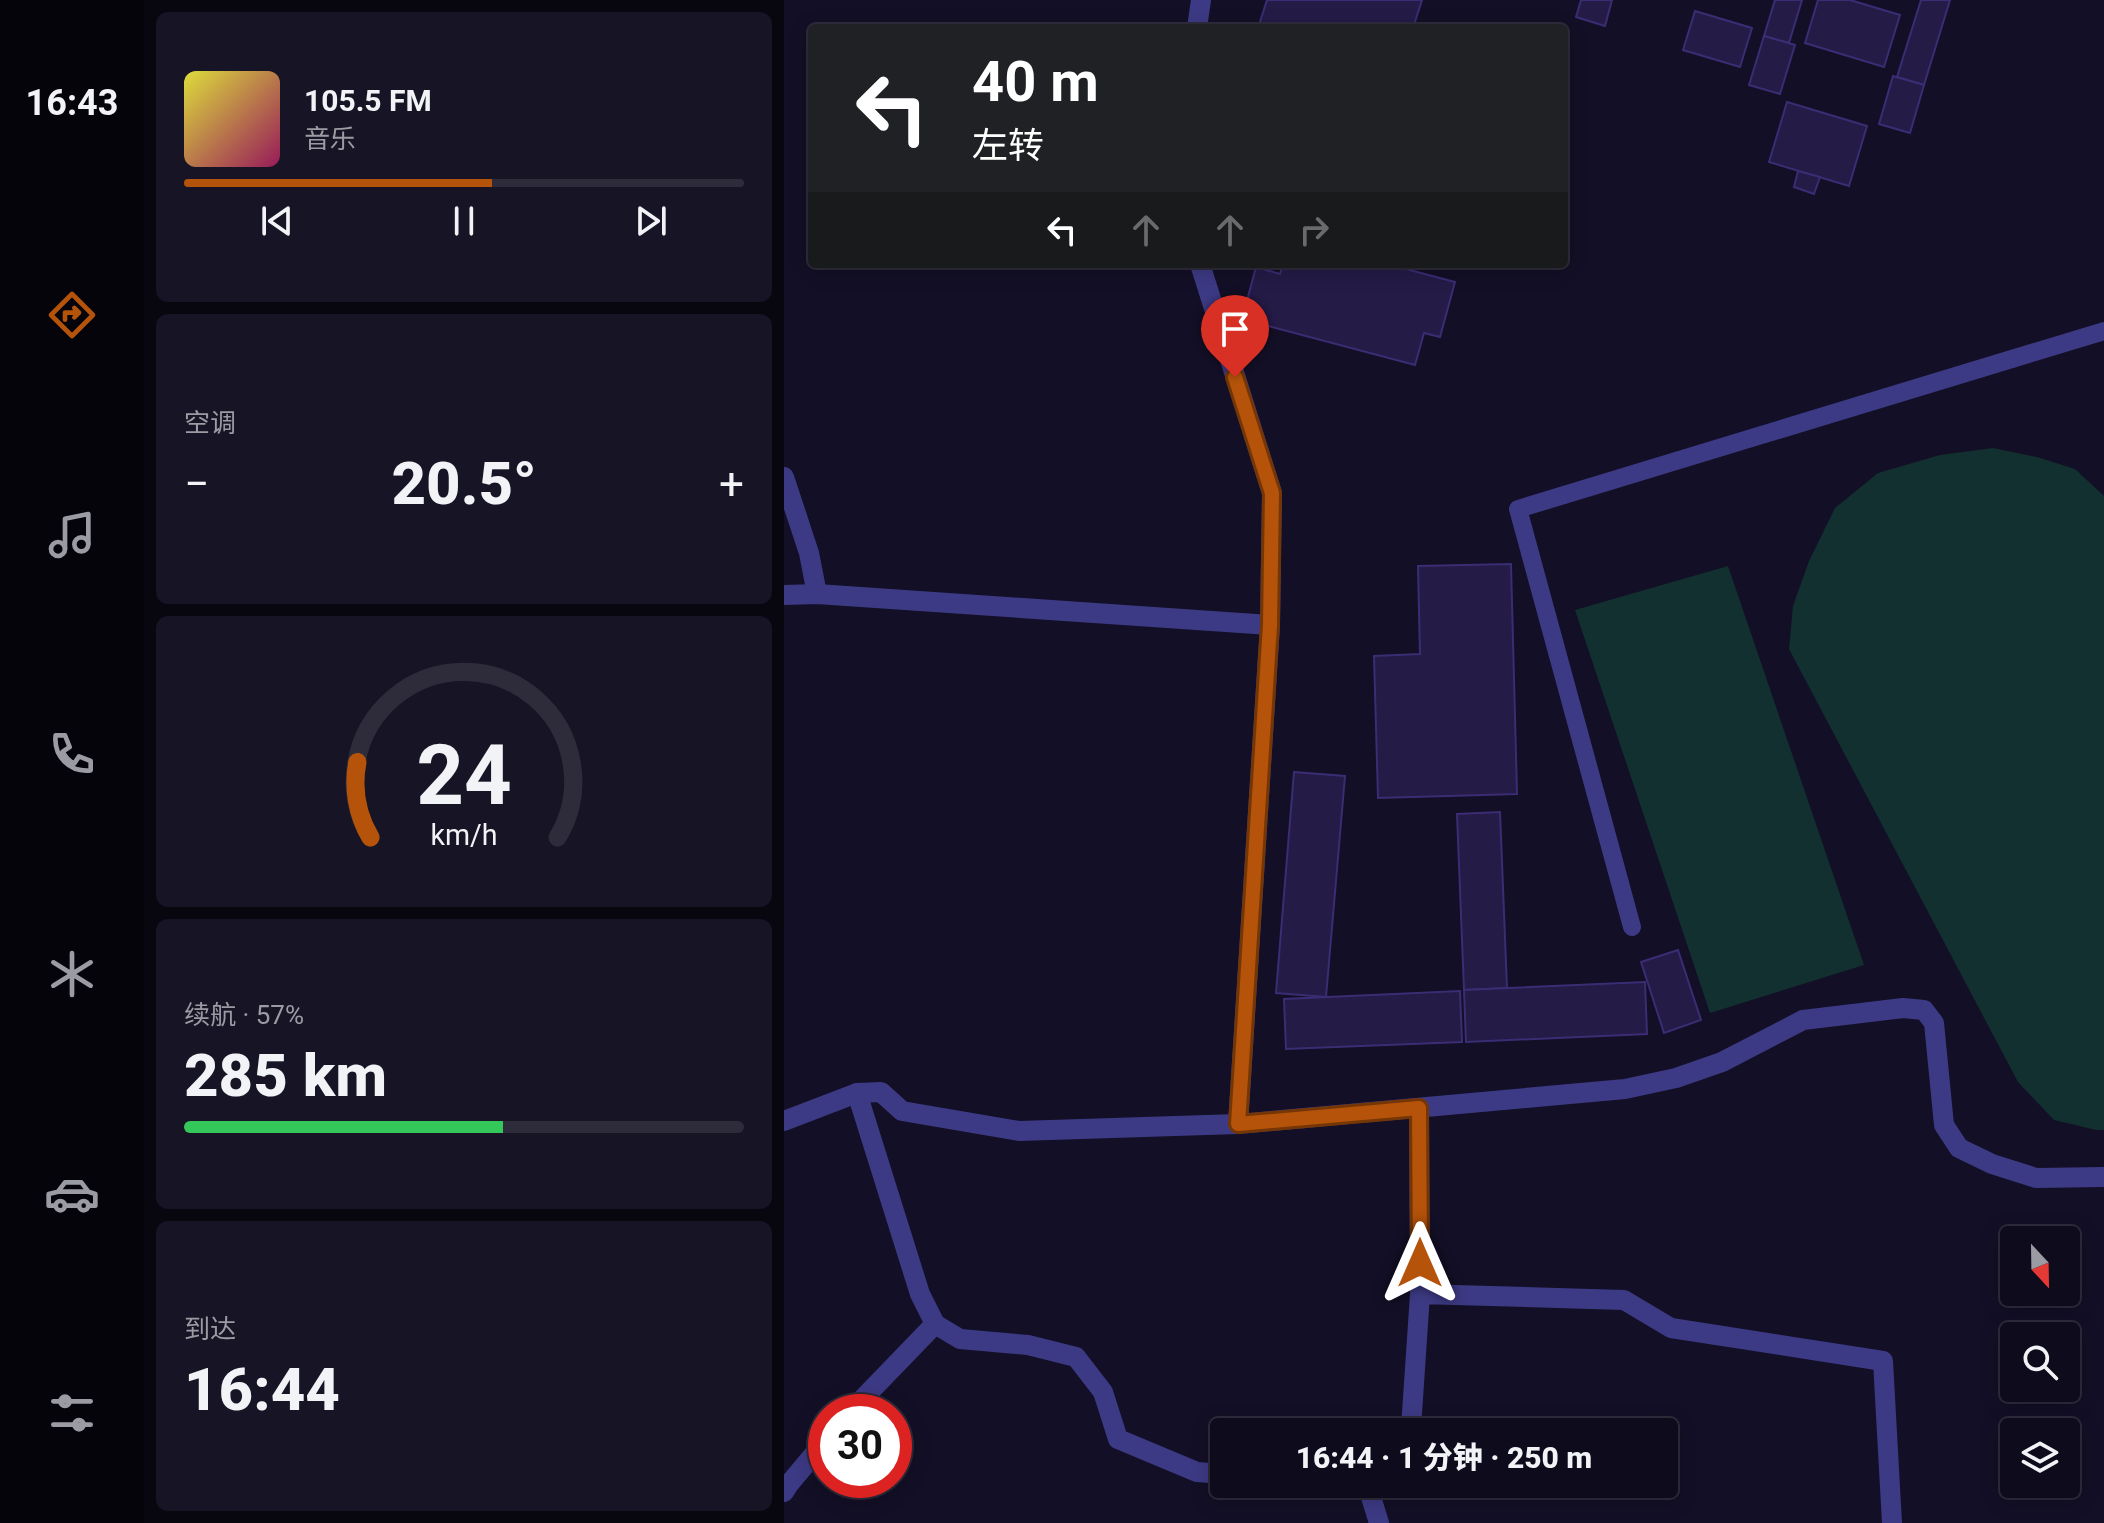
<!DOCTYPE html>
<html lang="zh">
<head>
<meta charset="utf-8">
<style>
  body { margin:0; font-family:Roboto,"Noto Sans SC",sans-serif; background:#171425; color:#f1f3f6; height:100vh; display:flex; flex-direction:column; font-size:30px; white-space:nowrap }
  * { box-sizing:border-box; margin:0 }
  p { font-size:26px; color:#9b9ba3 }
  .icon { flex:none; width:44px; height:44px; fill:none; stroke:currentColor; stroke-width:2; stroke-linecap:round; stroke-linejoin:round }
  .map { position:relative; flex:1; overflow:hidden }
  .side { display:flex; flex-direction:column; gap:12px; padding:12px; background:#08060f; width:640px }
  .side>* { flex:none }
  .top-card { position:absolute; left:24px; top:24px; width:760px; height:244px; border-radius:8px; box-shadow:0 4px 20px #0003,0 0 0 2px #2e2b3b; background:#202124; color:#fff; overflow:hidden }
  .needle { width:52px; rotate:158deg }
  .fabs { position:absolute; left:1216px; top:1226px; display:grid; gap:16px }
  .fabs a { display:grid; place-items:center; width:80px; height:80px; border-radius:8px; background:#0e0b1c; box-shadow:0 4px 20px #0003,0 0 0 2px #2e2b3b; font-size:40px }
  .speed { position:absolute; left:24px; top:1394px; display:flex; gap:16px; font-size:40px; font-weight:700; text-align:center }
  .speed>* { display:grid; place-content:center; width:104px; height:104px; border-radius:50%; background:#0e0b1c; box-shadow:0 4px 20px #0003,0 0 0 2px #2e2b3b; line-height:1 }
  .speed .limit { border:12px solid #d22; background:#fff; color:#111 }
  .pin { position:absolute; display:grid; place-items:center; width:68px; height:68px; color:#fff; margin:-82px -34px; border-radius:50% 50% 50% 0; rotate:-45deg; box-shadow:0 0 8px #0007 }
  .pin .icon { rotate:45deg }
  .me { position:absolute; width:88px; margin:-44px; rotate:0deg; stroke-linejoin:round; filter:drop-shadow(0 0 6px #0008) }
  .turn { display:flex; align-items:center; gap:28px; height:168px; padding:0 32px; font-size:36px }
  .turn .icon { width:104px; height:104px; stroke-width:2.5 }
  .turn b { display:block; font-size:56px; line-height:68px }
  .lanes { display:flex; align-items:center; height:76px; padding:0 32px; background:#0003; justify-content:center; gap:40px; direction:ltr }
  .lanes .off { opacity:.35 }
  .big { font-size:60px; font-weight:800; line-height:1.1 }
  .side .widget { flex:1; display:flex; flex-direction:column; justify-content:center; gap:12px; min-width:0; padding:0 28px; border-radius:12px; background:#171425 }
  .side .dial { align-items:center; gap:0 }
  .dial svg { height:208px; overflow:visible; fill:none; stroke:#2e2b3b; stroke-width:7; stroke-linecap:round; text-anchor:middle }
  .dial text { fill:#f1f3f6; stroke:none }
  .song { display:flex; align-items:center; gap:24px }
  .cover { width:96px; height:96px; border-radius:12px; background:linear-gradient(135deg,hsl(60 70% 55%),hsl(330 70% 35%)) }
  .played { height:8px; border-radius:4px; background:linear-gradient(90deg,#b45309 55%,#2e2b3b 55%) }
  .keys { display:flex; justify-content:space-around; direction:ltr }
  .heat { display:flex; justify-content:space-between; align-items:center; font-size:44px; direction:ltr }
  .charge { height:12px; border-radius:6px; background:linear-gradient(90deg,#34c759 57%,#2e2b3b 0) }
  .trip { position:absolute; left:426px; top:1418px; width:468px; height:80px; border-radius:8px; background:#0e0b1c; box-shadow:0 4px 20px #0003,0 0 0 2px #2e2b3b; font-weight:800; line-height:80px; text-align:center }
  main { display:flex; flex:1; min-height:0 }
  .menu { display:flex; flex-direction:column; width:144px; justify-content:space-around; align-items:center; background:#06040b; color:#9b9ba3 }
  .menu .icon { width:56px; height:56px }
  .menu .active { color:#b45309 }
  .menu b { font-size:36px; color:#f1f3f6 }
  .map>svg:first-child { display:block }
  .green { fill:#12302f }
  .building { fill:#241b47; stroke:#3b2d73; stroke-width:2 }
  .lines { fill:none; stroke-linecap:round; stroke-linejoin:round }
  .lane { stroke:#3d3a85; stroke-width:18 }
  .street { stroke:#3d3a85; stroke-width:20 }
  .route-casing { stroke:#753606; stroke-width:20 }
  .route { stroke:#b45309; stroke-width:14 }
</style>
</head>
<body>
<main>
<nav class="menu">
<b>16:43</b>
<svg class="icon active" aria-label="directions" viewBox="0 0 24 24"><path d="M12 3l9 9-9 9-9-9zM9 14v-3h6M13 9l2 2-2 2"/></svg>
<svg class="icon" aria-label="music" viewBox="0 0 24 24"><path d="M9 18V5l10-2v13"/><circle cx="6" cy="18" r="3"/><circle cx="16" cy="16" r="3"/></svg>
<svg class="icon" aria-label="phone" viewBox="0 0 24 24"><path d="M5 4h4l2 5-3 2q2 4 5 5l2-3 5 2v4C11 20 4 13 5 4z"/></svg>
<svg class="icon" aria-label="climate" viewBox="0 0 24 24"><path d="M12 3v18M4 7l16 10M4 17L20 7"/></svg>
<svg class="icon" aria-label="car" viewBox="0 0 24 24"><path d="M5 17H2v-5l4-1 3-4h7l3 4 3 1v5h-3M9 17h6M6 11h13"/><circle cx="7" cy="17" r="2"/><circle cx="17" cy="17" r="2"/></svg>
<svg class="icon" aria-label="filters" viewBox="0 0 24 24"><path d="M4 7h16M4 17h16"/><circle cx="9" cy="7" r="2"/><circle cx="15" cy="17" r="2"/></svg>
</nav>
<section class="side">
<div class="widget">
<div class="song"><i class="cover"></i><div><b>105.5 FM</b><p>音乐</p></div></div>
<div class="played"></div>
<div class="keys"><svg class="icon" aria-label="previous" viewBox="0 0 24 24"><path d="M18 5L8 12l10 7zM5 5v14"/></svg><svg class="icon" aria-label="pause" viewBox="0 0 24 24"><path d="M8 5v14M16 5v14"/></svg><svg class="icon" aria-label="next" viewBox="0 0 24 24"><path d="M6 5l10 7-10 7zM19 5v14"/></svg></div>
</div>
<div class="widget"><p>空调</p>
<div class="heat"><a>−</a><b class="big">20.5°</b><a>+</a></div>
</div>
<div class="widget dial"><svg viewBox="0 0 100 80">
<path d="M14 69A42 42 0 1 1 86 69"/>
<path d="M14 69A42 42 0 0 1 9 40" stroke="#b45309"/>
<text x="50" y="56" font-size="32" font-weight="700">24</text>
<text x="50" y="72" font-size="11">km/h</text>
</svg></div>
<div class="widget"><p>续航 · 57%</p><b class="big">285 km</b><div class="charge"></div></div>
<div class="widget"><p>到达</p><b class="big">16:44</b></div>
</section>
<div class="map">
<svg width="1320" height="1523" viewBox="0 0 1320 1523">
  <rect width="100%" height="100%" fill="#130f26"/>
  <g class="green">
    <polygon points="1209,448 1253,457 1291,469 1320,496 1320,1130 1312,1130 1270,1120 1234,1082 1005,649 1009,606 1025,561 1051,508 1094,473 1156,455"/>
    <polygon points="944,566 1080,965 926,1013 791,610"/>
  </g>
  <g class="building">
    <polygon points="483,0 638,0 629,28 474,28"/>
    <polygon points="797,0 828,0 821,26 792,17"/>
    <polygon points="991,0 1018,0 1005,43 980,36"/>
    <polygon points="1034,0 1066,0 1116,15 1100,67 1021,43"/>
    <polygon points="1137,0 1166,0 1140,85 1113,77"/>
    <polygon points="911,11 968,28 956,67 899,50"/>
    <polygon points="980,36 1011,45 996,94 965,85"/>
    <polygon points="1109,76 1140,85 1126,133 1095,124"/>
    <polygon points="1003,102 1083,126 1065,186 985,162"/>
    <polygon points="1014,171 1036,177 1030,194 1010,187"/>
    <polygon points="499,264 603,264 671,282 656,337 640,333 631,365 458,319 472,267 496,274"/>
    <polygon points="727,564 733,794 594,798 590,656 636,654 634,566"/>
    <polygon points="510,772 561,776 542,997 492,993"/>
    <polygon points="716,812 723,988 680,990 673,814"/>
    <polygon points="894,950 917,1020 880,1033 857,962"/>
    <polygon points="861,982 863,1034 682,1042 680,990"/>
    <polygon points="676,991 678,1042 502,1049 500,999"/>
  </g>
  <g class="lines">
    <polyline class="lane" points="848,927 734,509 1320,331"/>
    <g class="street">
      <polyline points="413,28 417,0"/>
      <polyline points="416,264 488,493 486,625 454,1124"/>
      <polyline points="0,477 25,553 33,594"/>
      <polyline points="0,595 33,594 486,625"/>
      <polyline points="73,1093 136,1294 151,1324 176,1339 244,1345 292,1357 319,1392 334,1439 413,1472 440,1474"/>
      <polyline points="635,1108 636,1294"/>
      <polyline points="0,1121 73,1093 97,1092 118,1111 235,1131 454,1124 841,1089 892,1078 938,1062 1019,1020 1119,1008 1140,1010 1150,1023 1160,1125 1175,1148 1208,1164 1252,1178 1320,1177"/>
      <polyline points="66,1412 151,1324"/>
      <polyline points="622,1432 627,1428 636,1294 840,1300 887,1328 1099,1361 1108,1523"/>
      <polyline points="583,1484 595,1523"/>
      <polyline points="0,1492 5,1484 42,1440"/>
    </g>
  </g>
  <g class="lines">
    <defs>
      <polyline id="route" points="451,377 488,493 486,625 454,1124 635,1108 636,1263"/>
    </defs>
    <use href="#route" class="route-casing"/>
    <use href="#route" class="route"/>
  </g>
</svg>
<div class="fabs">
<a><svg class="needle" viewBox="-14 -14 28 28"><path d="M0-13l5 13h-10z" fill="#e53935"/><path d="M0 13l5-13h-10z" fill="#9b9ba3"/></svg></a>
<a><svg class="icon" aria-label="search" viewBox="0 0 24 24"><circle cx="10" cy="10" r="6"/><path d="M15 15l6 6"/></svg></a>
<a><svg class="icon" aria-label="layers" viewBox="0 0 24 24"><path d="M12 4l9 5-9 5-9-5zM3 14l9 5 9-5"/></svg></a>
</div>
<div class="speed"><div class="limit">30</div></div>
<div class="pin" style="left:451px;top:377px;background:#d93025"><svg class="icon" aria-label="arrive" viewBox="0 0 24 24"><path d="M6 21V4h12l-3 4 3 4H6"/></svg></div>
<svg class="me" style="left:636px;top:1263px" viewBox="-20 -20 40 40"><path d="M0-17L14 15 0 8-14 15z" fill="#b45309" stroke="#fff" stroke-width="4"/></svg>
<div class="trip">16:44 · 1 分钟 · 250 m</div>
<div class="top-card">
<div class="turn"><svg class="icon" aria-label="left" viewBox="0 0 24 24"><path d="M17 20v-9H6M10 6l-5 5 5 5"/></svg><div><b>40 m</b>左转</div></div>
<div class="lanes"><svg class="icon" aria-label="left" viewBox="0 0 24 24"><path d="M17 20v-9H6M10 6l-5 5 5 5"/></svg><svg class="icon off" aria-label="ahead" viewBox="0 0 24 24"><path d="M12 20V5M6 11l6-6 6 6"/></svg><svg class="icon off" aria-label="ahead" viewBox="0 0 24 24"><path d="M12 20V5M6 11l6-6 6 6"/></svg><svg class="icon off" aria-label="right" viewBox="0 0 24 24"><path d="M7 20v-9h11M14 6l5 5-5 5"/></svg></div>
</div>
</div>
</main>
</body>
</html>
